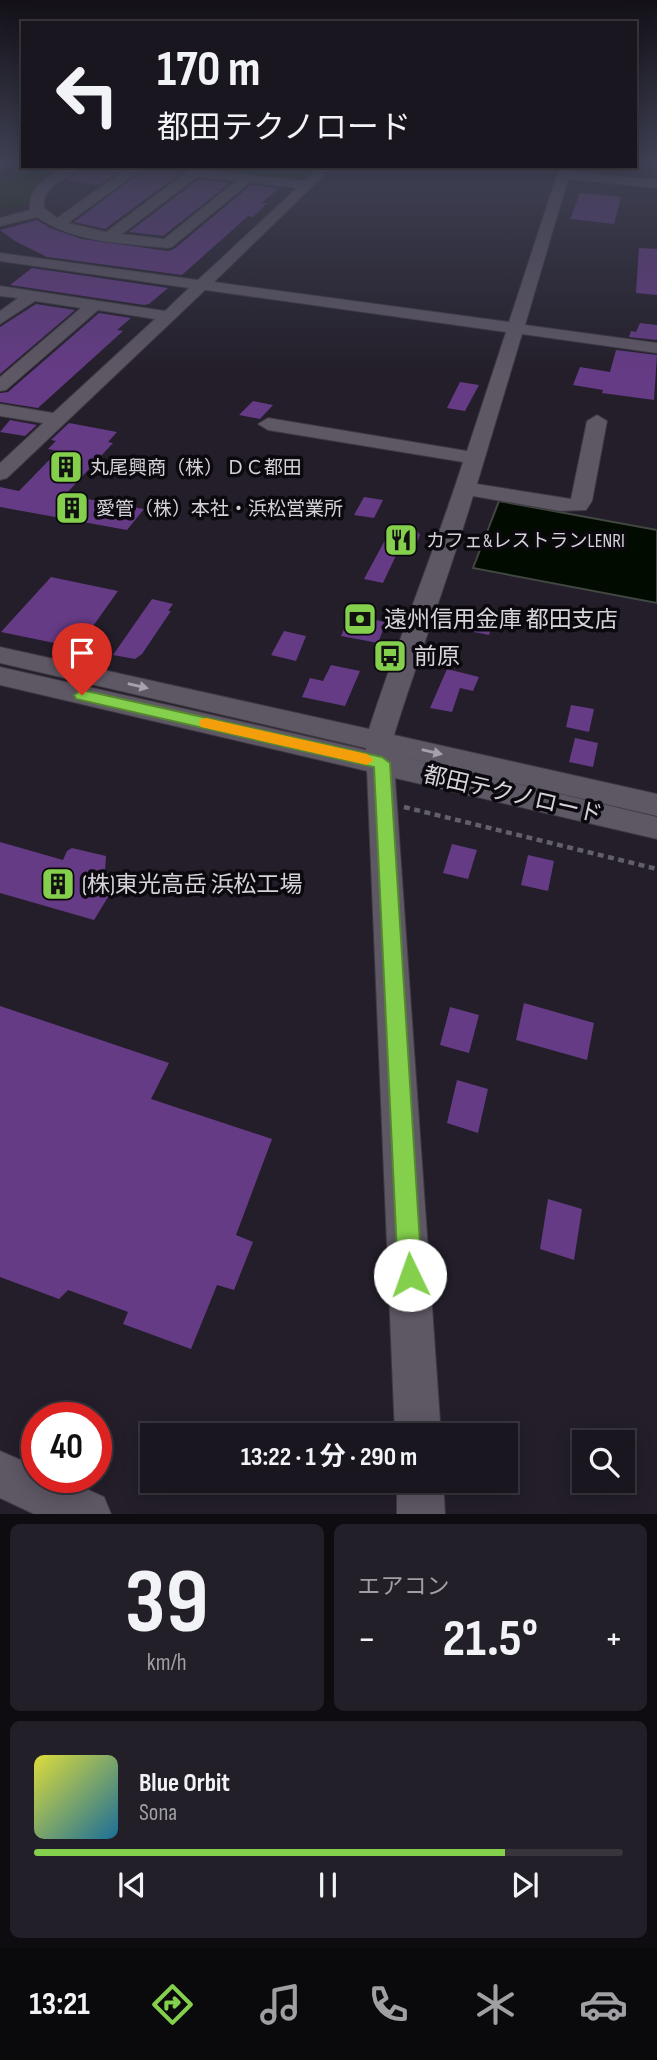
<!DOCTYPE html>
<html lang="ja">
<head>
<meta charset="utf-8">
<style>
  body { margin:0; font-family:"Sofia Sans Condensed","Noto Sans JP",sans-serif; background:#231f28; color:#f1f3f6; height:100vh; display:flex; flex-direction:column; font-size:26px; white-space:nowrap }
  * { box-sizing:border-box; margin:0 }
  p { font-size:23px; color:#9f9fa4 }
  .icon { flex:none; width:38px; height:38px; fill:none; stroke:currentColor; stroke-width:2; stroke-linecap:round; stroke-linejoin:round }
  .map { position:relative; height:1514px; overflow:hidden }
  .panel { display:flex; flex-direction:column; gap:10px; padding:10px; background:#0e0c11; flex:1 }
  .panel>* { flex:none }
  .top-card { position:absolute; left:21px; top:21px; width:616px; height:147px; border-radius:0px; box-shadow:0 4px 18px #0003,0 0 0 2px #38353d; background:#1a161f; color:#f1f3f6; overflow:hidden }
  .controls { position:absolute; left:572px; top:1430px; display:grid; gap:14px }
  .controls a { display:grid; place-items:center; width:63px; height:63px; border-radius:0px; background:#1a161f; box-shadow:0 4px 18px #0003,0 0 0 2px #38353d; font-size:35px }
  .speed { position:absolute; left:21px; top:1402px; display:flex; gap:14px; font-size:35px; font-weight:700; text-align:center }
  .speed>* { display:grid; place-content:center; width:91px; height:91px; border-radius:50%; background:#1a161f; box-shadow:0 4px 18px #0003,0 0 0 2px #38353d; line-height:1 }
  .speed .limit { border:10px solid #d22; background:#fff; color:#111 }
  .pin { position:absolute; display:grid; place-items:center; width:60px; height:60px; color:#fff; margin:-72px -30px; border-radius:50% 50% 50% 0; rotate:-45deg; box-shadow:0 0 7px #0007 }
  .pin .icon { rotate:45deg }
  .me { position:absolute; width:77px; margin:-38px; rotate:357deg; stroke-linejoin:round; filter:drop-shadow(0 0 5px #0008) }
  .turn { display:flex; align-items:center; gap:24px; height:147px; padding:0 21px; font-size:32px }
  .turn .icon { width:91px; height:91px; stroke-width:2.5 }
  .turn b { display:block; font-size:49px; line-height:60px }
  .big { font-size:52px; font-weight:700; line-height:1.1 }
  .panel .card { flex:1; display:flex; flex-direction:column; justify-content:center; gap:10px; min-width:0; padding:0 24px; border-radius:10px; background:#231f28 }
  .panel .dial { align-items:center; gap:0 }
  .dial b { font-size:91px; line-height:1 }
  .song { display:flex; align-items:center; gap:21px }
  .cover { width:84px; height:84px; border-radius:10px; background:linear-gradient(135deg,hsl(60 70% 55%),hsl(200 70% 35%)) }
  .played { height:7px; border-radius:4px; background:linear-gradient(90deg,#84d04d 80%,#38353d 80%) }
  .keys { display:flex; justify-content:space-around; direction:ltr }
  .heat { display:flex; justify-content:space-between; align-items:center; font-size:38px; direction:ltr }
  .panel .tiles { flex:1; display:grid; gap:10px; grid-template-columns:1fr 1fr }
  .card:last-child { grid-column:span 2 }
  .trip { position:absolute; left:140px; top:1423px; width:378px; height:70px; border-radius:0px; background:#1a161f; box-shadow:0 4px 18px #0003,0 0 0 2px #38353d; font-weight:700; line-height:70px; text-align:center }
  .tab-bar { display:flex; height:112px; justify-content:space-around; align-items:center; background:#0a090c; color:#9f9fa4 }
  .tab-bar .icon { width:49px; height:49px }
  .tab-bar .current { color:#84d04d }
  .tab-bar b { font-size:32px; color:#f1f3f6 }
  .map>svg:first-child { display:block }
  .green { fill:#193204 }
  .water { fill:#010b00; stroke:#414741; stroke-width:2 }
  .building { fill:#653b86 }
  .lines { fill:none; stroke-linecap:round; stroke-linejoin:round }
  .minor-casing { stroke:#3d3841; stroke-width:2 }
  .path { stroke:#635f69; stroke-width:4.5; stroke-dasharray:6 4.5; stroke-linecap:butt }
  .minor { fill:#5e5764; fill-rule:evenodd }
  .oneway { fill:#a6a1ab }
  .route { fill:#84d04d; stroke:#568732; stroke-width:2 }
  .slow { fill:#f59e0b }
  .labels { text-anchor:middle; stroke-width:7; stroke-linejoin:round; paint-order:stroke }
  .far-poi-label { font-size:19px; fill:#d6d2da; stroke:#0b090e; text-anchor:start }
  .poi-label { font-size:23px; fill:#d6d2da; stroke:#0b090e; text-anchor:start }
  .street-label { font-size:23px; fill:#d6d2da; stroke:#0b090e }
</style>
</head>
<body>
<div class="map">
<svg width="657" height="1514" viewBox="0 0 657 1514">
  <rect width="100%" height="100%" fill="#231e29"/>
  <g class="green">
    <polygon points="24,166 67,166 35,188 25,206 0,208 0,181"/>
    <polygon points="206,166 320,166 305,181 205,171 203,169"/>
  </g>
  <polygon class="water" points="499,501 657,530 657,603 473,568"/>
  <g class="building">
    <polygon points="89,166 126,166 100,185 66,180"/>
    <polygon points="149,166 183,166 174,172 181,173 105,229 74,222"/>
    <polygon points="199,179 230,183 163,236 129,232"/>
    <polygon points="251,185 279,188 262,203 267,203 253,217 248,216 182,275 47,257 15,241 0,230 37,220 50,228 82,239 168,251 174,249"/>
    <polygon points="580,193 621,197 614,224 570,219"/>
    <polygon points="639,248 657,249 657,295 636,293"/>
    <polygon points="32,268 168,288 149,304 144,305 10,285"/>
    <polygon points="36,304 75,310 0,374 0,327"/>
    <polygon points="99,313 131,318 117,330 123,331 38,408 0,402 0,393 8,392"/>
    <polygon points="640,323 657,325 657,340 629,337 631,331 636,332"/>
    <polygon points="616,350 657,355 654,400 602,393 603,390 573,385 580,367 610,372"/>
    <polygon points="460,382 479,385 465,411 447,408"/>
    <polygon points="253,401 273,405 260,419 239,415"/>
    <polygon points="10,420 37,425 25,436 0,432"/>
    <polygon points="69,423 117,432 108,442 113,443 65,495 144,509 127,530 0,507 0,487 19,491 58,451 48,449 56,441 51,440"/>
    <polygon points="364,497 383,500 374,518 354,515"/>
    <polygon points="411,527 416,529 420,535 413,552 399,549 383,583 364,579 391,529"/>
    <polygon points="51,577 118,591 81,643 74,647 1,632"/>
    <polygon points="152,599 173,604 168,611 171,611 142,654 135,659 113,655"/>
    <polygon points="475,612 495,616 489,635 469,631"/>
    <polygon points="350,615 386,622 378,643 341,636"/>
    <polygon points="284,631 306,636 296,661 271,655"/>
    <polygon points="331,665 360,671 345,706 302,697 310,678 323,681"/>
    <polygon points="447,669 479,677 473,691 460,688 452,712 430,708"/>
    <polygon points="571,705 594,709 589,732 566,727"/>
    <polygon points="575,738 598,743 593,767 569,762"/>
    <polygon points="0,842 63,860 67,851 72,848 106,856 105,872 121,876 94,920 0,893"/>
    <polygon points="452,844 477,850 468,879 443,873"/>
    <polygon points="528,855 554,861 548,891 521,885"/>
    <polygon points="524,1003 594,1023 587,1060 516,1040"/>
    <polygon points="0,1006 169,1063 151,1099 272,1139 236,1235 253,1242 234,1290 217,1285 191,1349 123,1324 128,1312 68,1290 59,1299 0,1277"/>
    <polygon points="450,1007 479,1015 469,1053 440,1045"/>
    <polygon points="457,1080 488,1089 478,1133 447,1123"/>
    <polygon points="548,1199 582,1209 574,1260 540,1249"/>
  </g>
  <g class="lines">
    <defs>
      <g id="minor">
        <polygon points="0,162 14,162 0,170"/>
        <path d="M67,166H82C69,179 40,185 44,208L57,218L131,166H146L68,223L106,232L191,169L305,181L320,166H333L214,282L509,322L560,166H572L571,172L657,180V188L568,179L525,325L657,343V353L522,334L477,484L571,499L587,421L597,415L607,421L592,501L586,510L560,511L473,496C449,576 419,655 394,735L657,794V816L394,755L657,817V839L395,778L441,1435H395L367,771L0,685V667L366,750V748L0,663V647L369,729C398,640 434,552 463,462L268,430L258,424L268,418L467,451L506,332L205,290L7,478L0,480V463L43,423L0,416V404L53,413L155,319L98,310L6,390L0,391V377L81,308L35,301L0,324V311L18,298L0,296V286L165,311L189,288L0,261V253L198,280L297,188L250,182L172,247L167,248C124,243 73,243 37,217L0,226V218L30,210C27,187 50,176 67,166ZM198,176L236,181L164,239L122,234Z"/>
        <polygon points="0,1451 37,1467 37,1477 60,1477 104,1497 111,1514 34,1514 0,1498"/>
        <polygon points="397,1480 443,1480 445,1514 397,1514"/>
      </g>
    </defs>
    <use href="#minor" class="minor-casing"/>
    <polyline class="path" points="404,807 657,869"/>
    <use href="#minor" class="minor"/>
  </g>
  <defs><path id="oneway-solid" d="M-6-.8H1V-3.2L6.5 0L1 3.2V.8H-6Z" transform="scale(1.75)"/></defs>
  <g class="oneway">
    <use href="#oneway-solid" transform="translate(138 686) rotate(13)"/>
    <use href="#oneway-solid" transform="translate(432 752) rotate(13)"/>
  </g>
  <linearGradient id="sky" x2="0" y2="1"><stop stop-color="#131017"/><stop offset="0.43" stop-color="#3f4154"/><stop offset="1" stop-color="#3f4154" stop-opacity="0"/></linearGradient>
  <rect width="657" height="374" fill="url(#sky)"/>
  <polygon class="route" points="82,690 382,757 390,763 422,1275 419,1284 410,1287 402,1284 398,1275 374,767 76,699 74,695"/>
  <polygon class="slow" points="206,718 367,754 374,760 367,765 201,727 199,723 201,719"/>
  <defs>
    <symbol id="building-square" viewBox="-11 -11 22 22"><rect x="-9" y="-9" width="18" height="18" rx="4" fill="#84d04d" stroke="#0b090e"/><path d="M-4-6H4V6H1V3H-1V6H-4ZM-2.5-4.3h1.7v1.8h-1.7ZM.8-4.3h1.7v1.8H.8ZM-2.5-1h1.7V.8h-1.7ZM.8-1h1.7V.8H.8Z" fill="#111"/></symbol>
    <symbol id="restaurant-square" viewBox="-11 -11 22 22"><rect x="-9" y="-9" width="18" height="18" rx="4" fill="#84d04d" stroke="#0b090e"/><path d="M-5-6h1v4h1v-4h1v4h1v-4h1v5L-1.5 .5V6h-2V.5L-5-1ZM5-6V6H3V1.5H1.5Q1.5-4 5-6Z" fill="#111"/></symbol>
    <symbol id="bank-square" viewBox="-11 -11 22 22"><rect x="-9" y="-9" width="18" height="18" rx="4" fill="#84d04d" stroke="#0b090e"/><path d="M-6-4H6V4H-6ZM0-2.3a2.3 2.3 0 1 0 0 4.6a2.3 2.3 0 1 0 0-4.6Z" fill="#111"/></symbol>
    <symbol id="bus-square" viewBox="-11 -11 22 22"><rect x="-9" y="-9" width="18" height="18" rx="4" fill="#84d04d" stroke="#0b090e"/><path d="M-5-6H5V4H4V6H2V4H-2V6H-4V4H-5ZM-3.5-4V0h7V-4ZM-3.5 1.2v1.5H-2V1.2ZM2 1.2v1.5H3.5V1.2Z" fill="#111"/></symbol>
  </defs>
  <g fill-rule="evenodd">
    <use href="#building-square" x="47" y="448" width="38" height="38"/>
    <use href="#building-square" x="53" y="489" width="38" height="38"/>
    <use href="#restaurant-square" x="382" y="521" width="38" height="38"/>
    <use href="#bank-square" x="341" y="600" width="38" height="38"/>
    <use href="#bus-square" x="371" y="637" width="38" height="38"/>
    <use href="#building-square" x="39" y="865" width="38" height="38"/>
  </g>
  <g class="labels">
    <g class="far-poi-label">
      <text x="90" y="474">丸尾興商（株） ＤＣ都田</text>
      <text x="96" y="515">愛管（株）本社・浜松営業所</text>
      <text x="426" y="547">カフェ&amp;レストランLENRI</text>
    </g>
    <g class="poi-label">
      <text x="384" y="627">遠州信用金庫 都田支店</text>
      <text x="414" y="664">前原</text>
      <text x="82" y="892">(株)東光高岳 浜松工場</text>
    </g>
    <g class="street-label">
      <text transform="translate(513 794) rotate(13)" y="8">都田テクノロード</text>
    </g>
  </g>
</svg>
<div class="controls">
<a><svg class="icon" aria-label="search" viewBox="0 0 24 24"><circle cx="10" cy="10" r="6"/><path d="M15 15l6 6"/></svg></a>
</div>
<div class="speed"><div class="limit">40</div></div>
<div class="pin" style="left:82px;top:695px;background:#d93025"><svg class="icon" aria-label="arrive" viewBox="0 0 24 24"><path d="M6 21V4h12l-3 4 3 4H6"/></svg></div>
<svg class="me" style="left:410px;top:1275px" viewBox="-20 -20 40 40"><circle r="19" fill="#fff"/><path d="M0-13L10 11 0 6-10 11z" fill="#84d04d"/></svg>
<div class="trip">13:22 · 1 分 · 290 m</div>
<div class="top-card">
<div class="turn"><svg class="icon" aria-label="left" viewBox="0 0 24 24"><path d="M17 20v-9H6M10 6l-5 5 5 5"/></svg><div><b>170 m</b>都田テクノロード</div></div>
</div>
</div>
<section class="panel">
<div class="tiles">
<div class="card dial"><b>39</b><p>km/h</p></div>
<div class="card"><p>エアコン</p>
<div class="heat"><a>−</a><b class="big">21.5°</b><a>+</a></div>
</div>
<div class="card">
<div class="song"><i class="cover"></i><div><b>Blue Orbit</b><p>Sona</p></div></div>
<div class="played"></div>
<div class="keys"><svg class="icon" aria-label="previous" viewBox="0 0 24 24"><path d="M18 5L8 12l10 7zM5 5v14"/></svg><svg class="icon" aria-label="pause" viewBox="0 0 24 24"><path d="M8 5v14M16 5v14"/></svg><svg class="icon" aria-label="next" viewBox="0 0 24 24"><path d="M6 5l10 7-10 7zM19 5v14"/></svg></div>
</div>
</div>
</section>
<nav class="tab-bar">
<b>13:21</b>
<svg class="icon current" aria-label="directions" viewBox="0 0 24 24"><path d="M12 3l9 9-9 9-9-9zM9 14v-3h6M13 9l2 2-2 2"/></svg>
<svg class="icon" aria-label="music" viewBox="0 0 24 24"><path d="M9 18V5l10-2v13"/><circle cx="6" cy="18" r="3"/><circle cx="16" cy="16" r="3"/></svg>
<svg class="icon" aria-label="phone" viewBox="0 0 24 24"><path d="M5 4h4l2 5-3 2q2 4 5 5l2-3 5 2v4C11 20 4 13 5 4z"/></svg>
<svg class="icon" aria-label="climate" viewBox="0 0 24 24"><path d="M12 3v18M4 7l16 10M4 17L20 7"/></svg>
<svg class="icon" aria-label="car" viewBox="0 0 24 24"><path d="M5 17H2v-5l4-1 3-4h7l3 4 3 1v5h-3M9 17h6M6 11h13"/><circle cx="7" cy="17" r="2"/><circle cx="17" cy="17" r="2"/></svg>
</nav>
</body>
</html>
